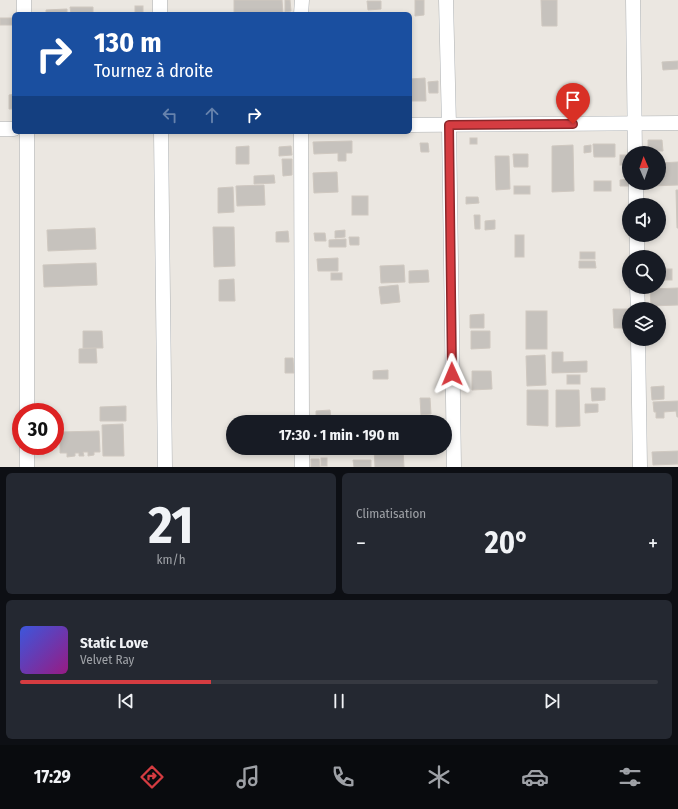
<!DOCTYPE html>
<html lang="fr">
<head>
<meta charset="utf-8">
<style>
  body { margin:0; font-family:"Fira Sans Condensed",sans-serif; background:#242831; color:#f1f3f6; height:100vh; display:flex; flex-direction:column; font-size:15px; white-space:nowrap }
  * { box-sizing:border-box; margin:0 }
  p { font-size:13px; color:#9ea1a6 }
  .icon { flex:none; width:22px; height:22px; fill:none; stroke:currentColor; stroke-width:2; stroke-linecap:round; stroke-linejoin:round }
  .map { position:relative; height:467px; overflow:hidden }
  .sheet { display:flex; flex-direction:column; gap:6px; padding:6px; background:#0d0f14; flex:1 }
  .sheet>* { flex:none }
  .guide { position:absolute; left:12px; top:12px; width:400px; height:122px; border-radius:6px; box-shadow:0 2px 6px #0003; background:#1a4fa0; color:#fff; overflow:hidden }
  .needle { width:26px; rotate:358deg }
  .fabs { position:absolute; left:622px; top:146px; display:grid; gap:8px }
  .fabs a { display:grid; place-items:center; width:44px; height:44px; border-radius:50%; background:#171b24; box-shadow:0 2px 6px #0003; font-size:20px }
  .speed { position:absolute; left:12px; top:403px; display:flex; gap:8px; font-size:20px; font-weight:700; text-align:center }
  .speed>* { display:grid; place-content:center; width:52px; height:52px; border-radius:50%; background:#171b24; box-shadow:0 2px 6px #0003; line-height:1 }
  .speed .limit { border:6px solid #d22; background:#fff; color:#111 }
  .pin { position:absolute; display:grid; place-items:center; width:34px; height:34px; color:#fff; margin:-41px -17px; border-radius:50% 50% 50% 0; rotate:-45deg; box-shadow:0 0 4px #0007 }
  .pin .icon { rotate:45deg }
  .me { position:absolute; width:44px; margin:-22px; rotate:359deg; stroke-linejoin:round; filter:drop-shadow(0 0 3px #0008) }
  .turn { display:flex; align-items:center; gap:14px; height:84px; padding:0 16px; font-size:18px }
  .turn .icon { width:52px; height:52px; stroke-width:2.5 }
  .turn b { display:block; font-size:28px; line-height:34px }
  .lanes { display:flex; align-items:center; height:38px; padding:0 16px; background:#0003; justify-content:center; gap:20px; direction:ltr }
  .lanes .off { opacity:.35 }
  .big { font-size:30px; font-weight:700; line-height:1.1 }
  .sheet .widget { flex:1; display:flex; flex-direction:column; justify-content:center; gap:6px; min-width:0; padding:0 14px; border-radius:6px; background:#242831 }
  .sheet .dial { align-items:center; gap:0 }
  .dial b { font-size:52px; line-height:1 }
  .song { display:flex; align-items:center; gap:12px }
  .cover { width:48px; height:48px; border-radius:6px; background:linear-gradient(135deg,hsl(230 70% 55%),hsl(310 70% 35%)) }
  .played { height:4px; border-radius:2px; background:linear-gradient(90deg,#d53c41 30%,#363941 30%) }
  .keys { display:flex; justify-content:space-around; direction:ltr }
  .heat { display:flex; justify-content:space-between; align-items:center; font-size:22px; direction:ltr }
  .sheet .tiles { flex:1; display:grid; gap:6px; grid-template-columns:1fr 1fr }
  .widget:last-child { grid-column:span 2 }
  .trip { position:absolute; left:226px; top:415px; width:226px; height:40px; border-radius:20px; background:#171b24; box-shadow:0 2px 6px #0003; font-weight:700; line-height:40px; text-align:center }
  .tab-bar { display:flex; height:64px; justify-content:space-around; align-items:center; background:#090b0e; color:#9ea1a6 }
  .tab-bar .icon { width:28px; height:28px }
  .tab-bar .on { color:#d53c41 }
  .tab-bar b { font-size:18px; color:#f1f3f6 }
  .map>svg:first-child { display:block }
  .building { fill:#c6c2bd; stroke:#cfc8c0 }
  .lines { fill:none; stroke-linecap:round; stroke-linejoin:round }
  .minor-casing { stroke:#aeb2b5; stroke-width:15 }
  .minor { stroke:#fff; stroke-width:14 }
  .route-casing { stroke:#8a272a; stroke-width:10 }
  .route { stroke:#d53c41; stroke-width:7 }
</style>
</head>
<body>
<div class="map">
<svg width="678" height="467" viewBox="0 0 678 467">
  <rect width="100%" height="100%" fill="#ebe7e1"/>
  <g class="building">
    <polygon points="234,0 282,0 283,14 234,14"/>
    <polygon points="285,0 290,0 291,11 285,12"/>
    <polygon points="415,0 424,0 424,15 415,16"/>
    <polygon points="541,0 557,0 557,26 542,26"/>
    <polygon points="367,1 381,1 381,9 368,10"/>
    <rect x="135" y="6" width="8" height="8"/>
    <polygon points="70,7 93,7 93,14 71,14"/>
    <polygon points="67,9 67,14 46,14 46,10"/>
    <rect x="0" y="18" width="14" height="7"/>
    <polygon points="678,61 678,69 663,70 662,62"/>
    <polygon points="425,78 426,101 410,101 410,79"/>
    <polygon points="438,81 438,93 429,93 428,82"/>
    <polygon points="14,94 14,109 9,109 9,95"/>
    <rect x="470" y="138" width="7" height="6"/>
    <polygon points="648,140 662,140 663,151 648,151"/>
    <polygon points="352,141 352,153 346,153 346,161 338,161 338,153 314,154 313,142"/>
    <polygon points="420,143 428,143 429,152 421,152"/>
    <polygon points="593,144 615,144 615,157 594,157"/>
    <polygon points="573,145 574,191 552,192 552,146"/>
    <polygon points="591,145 591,152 584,153 584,146"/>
    <polygon points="249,146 249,164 236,164 236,147"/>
    <polygon points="291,146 292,155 279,156 279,147"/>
    <polygon points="513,154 528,154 528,167 514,167"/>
    <rect x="620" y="155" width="9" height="10"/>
    <polygon points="495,156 509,156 510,189 496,190"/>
    <polygon points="282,159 292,159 292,175 283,176"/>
    <polygon points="678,162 678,185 651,186 651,183 659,183 659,163"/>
    <polygon points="337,172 338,192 314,193 313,173"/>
    <polygon points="274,175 275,183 254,184 254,176"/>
    <polygon points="629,179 629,183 631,186 620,186 620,180"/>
    <rect x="594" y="181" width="17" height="10"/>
    <polygon points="264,185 265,205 237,206 236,186"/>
    <rect x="514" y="186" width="16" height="8"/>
    <polygon points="233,187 234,212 218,213 218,188"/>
    <polygon points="676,190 678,190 678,228 677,228"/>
    <rect x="352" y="196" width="16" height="19"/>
    <polygon points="466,197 478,197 479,203 466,204"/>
    <polygon points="474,215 480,215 480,229 475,229"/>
    <polygon points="495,220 495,229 485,230 485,221"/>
    <polygon points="213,227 234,227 235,266 214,267"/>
    <polygon points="95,228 96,249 48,251 47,230"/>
    <polygon points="345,230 345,237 335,238 335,231"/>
    <polygon points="288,231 289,242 276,242 276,232"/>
    <polygon points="314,233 325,233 326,241 315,241"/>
    <rect x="515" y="235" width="9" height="22"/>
    <polygon points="349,237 359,237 359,245 350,245"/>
    <polygon points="346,239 346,247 329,247 329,240"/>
    <rect x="580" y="252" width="15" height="7"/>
    <polygon points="338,258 338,271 318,271 317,259"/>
    <polygon points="579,261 595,261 596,268 579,268"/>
    <polygon points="96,263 97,285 44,287 43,265"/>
    <polygon points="404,265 405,282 381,283 380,266"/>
    <rect x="659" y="269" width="13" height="11"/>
    <polygon points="428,270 429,282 409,283 409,271"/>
    <rect x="331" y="273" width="11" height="7"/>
    <polygon points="234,279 235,301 219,301 219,280"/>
    <polygon points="398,285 400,302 381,304 379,287"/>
    <polygon points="678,288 678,305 651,306 650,289"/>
    <polygon points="613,309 631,309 629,309 629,328 614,328"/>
    <rect x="526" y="311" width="21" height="38"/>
    <polygon points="484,314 484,328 470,328 470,315"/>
    <polygon points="83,331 102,331 103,348 83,348"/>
    <polygon points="471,331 490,331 490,348 471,349"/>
    <polygon points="96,348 97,363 79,363 79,349"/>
    <polygon points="552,352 563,352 563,362 587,361 587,372 552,373"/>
    <polygon points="545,355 546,385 527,386 526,356"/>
    <polygon points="285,358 293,358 294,373 285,373"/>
    <polygon points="388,370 388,379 373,379 373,371"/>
    <polygon points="472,371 491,371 492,389 472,390"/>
    <rect x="567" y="375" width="13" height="9"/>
    <polygon points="664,386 664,399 652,400 651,387"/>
    <polygon points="591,388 605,388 605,400 592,401"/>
    <polygon points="527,390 548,390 548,426 527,425"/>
    <polygon points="556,390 579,390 580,426 556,427"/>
    <polygon points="420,398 430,398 431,414 421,415"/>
    <polygon points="678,401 678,417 677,417 676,411 664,412 664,418 656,418 656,412 654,412 653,402"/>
    <polygon points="585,404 598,404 598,412 585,413"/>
    <polygon points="126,406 126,421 100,421 100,407"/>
    <polygon points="330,410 331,418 316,419 316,411"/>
    <rect x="332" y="419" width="15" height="3"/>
    <polygon points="123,424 124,456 103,456 102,425"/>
    <polygon points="99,431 100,452 94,452 94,455 88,456 88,452 83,452 84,456 79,456 79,453 75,453 75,456 67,457 67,453 60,453 60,432"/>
    <polygon points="374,448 403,448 404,467 375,467"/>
    <polygon points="678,451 678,464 653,465 652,452"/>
    <rect x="321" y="458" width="6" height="8"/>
    <polygon points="311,459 319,459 320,467 311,467"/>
    <polygon points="353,460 371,460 371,467 354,467"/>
  </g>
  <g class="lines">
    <defs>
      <g id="minor">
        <polyline points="24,0 24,14"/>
        <polyline points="160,0 160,14"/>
        <polyline points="446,0 449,125 454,467"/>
        <polyline points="633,0 635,153"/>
        <polyline points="301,14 302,0"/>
        <polyline points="410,125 678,123"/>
        <polyline points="0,129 14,129"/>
        <polyline points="27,132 27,412"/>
        <polyline points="161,132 165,467"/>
        <polyline points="301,132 302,422"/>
        <polyline points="636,183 636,205"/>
        <polyline points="637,235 637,257"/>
        <polyline points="637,287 638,309"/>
        <polyline points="638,339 640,467"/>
        <polyline points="27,446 27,467"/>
        <polyline points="302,448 302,467"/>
      </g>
    </defs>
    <use href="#minor" class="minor-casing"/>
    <use href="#minor" class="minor"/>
  </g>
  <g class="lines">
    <defs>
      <polyline id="route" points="452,374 449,125 573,124"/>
    </defs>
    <use href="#route" class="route-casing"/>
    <use href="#route" class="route"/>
  </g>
</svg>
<div class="fabs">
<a><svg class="needle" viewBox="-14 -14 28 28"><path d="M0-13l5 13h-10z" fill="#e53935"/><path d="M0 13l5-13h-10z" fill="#9ea1a6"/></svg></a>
<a><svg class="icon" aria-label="sound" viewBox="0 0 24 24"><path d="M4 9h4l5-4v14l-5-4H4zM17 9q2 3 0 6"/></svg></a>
<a><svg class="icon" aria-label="search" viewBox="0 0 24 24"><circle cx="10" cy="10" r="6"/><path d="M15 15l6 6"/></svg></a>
<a><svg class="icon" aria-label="layers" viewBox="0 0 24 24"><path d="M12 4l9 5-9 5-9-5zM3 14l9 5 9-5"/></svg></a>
</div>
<div class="speed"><div class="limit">30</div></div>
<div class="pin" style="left:573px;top:124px;background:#d93025"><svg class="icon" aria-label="arrive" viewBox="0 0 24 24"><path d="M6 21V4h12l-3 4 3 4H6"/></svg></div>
<svg class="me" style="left:452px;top:374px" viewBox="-20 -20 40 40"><path d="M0-17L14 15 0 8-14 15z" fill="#d53c41" stroke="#fff" stroke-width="4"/></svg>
<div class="trip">17:30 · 1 min · 190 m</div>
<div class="guide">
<div class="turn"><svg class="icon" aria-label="right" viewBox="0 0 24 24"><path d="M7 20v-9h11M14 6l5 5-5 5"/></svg><div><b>130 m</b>Tournez à droite</div></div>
<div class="lanes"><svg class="icon off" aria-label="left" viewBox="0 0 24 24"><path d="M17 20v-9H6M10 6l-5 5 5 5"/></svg><svg class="icon off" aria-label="ahead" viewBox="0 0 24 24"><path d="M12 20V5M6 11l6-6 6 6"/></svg><svg class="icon" aria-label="right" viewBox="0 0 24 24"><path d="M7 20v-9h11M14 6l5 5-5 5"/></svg></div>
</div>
</div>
<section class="sheet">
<div class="tiles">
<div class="widget dial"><b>21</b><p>km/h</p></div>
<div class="widget"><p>Climatisation</p>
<div class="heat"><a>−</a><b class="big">20°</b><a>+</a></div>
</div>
<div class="widget">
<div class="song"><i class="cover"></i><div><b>Static Love</b><p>Velvet Ray</p></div></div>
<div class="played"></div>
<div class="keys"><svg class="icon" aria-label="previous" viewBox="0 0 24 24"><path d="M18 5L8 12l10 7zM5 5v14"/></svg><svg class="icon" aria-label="pause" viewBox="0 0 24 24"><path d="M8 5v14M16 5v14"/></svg><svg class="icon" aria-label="next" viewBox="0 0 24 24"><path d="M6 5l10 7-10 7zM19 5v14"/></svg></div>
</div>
</div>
</section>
<nav class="tab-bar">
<b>17:29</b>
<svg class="icon on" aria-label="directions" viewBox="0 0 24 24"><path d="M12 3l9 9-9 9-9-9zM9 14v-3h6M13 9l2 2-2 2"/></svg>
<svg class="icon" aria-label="music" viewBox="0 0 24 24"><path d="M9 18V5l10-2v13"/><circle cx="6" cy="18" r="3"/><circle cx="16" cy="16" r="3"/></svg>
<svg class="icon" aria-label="phone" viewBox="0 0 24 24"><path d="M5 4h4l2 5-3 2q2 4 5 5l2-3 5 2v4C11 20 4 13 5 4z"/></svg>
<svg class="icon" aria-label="climate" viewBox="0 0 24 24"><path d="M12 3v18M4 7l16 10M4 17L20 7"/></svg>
<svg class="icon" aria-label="car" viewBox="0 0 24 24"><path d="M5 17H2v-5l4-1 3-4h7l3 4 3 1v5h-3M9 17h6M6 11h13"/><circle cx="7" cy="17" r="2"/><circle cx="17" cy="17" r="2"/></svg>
<svg class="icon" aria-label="filters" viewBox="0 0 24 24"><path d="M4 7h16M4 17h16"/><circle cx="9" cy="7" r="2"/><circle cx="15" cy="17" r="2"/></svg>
</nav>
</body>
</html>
